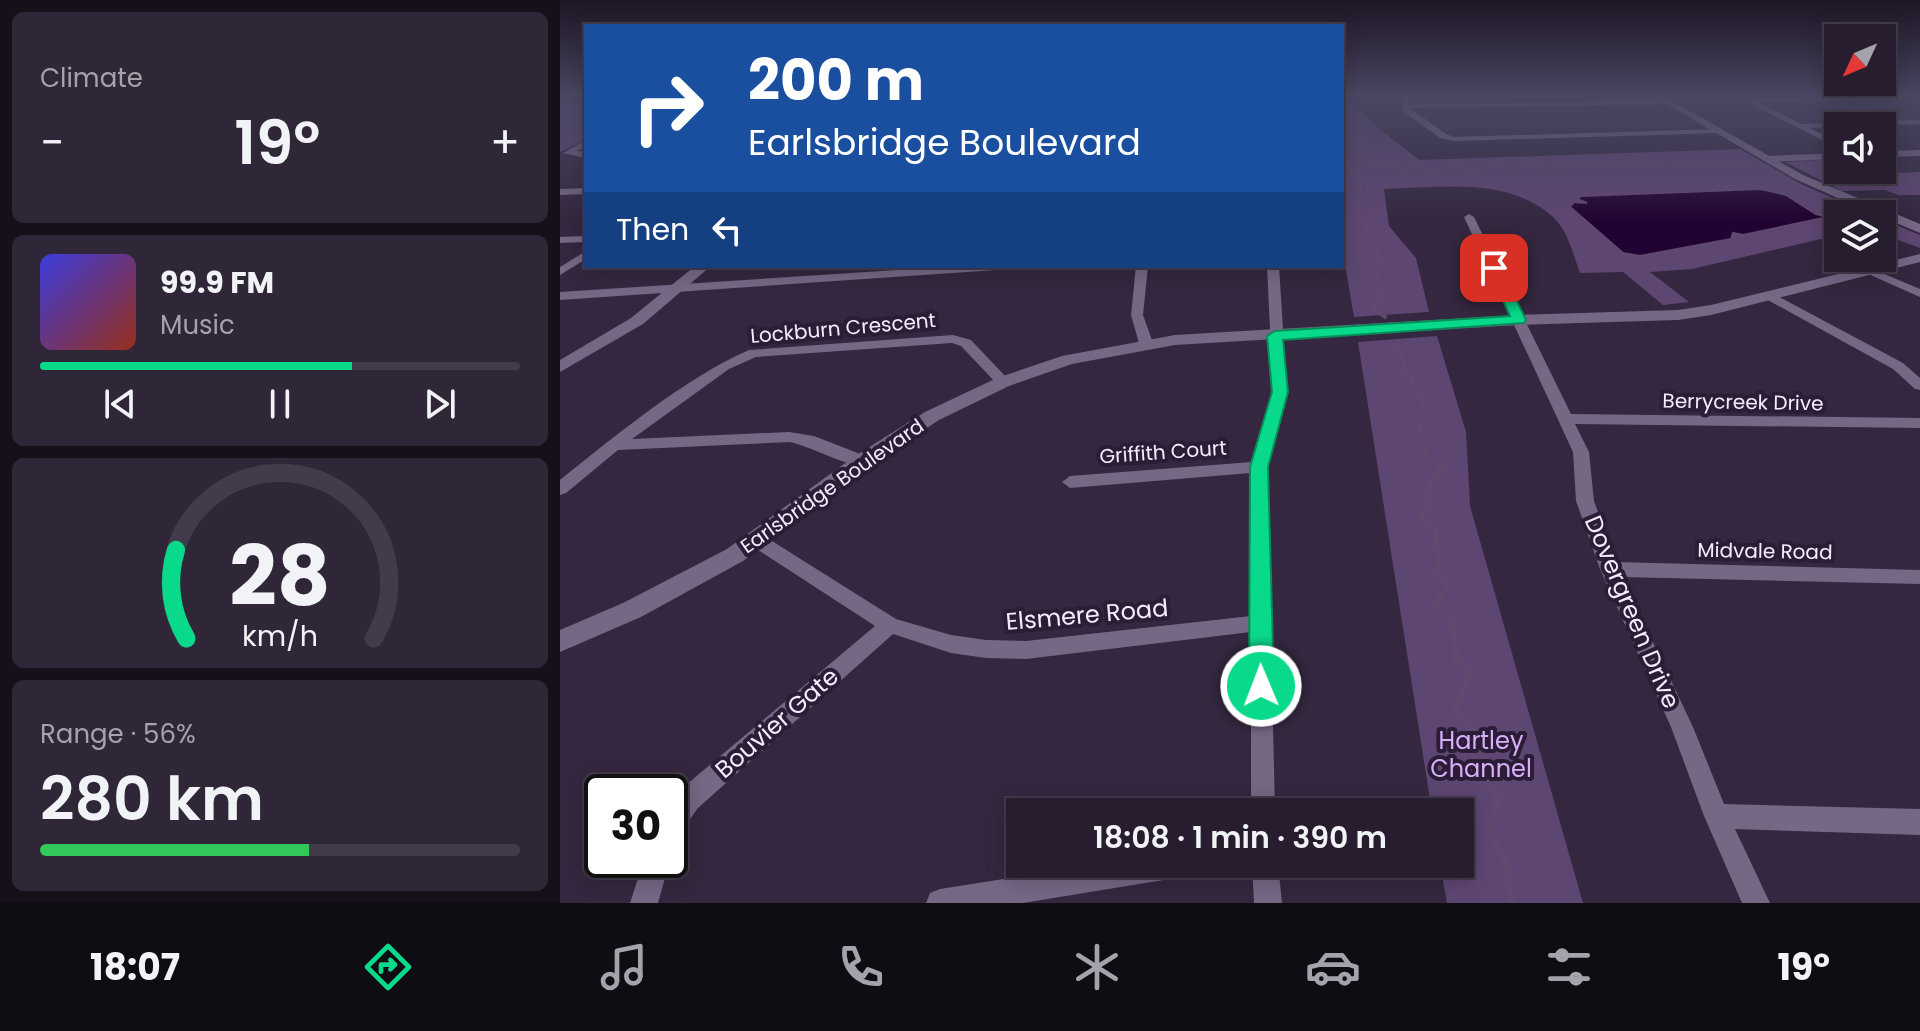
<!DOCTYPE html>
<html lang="en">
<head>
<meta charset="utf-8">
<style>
  body { margin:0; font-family:Poppins,sans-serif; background:#2f2637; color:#f1f3f6; height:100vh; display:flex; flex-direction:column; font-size:30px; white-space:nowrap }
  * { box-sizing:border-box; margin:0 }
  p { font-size:26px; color:#a4a2aa }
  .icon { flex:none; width:44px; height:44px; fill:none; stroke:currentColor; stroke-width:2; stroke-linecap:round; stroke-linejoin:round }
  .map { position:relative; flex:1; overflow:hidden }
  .details { display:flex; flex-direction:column; gap:12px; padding:12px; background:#15101a; width:560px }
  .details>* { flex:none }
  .banner { position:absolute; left:24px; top:24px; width:760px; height:244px; border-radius:0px; box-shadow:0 4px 20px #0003,0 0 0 2px #433b4b; background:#1a4fa0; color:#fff; overflow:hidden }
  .needle { width:52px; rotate:226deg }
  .tools { position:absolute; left:1264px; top:24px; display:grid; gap:16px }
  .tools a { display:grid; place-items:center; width:72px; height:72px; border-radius:0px; background:#271d2f; box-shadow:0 4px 20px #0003,0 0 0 2px #433b4b; font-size:40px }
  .speed { position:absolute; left:24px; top:774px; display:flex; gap:16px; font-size:40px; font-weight:700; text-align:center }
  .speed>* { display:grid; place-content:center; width:104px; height:104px; border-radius:50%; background:#271d2f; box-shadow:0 4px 20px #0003,0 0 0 2px #433b4b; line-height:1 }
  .speed .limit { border:4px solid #111; border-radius:12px; background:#fff; color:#111 }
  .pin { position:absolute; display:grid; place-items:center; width:68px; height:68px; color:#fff; margin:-34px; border-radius:16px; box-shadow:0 4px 12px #0006 }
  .me { position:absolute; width:88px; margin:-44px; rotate:359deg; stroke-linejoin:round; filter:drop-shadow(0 0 6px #0008) }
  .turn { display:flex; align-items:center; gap:28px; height:168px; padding:0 32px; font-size:36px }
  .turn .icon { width:104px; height:104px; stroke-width:2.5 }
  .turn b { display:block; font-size:56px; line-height:68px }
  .then { display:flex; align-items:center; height:76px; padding:0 32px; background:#0003; gap:16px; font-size:30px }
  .big { font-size:60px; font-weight:600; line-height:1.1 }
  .details .widget { flex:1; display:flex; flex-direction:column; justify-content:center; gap:12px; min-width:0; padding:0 28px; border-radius:12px; background:#2f2637 }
  .details .dial { align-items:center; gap:0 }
  .dial svg { height:208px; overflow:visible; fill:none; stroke:#433b4b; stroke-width:7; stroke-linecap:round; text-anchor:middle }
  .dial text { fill:#f1f3f6; stroke:none }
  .song { display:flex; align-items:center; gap:24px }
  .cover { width:96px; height:96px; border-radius:12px; background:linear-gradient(135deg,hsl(240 70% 55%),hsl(10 70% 35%)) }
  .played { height:8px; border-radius:4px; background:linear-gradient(90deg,#09d98b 65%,#433b4b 65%) }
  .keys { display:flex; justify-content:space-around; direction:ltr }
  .heat { display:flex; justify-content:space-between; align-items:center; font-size:44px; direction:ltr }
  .charge { height:12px; border-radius:6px; background:linear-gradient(90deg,#34c759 56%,#433b4b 0) }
  .trip { position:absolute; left:446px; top:798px; width:468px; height:80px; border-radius:0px; background:#271d2f; box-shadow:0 4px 20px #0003,0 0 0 2px #433b4b; font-weight:600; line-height:80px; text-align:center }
  .tab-bar { display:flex; height:128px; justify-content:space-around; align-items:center; background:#100c13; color:#a4a2aa }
  .tab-bar .icon { width:56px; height:56px }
  .tab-bar .selected { color:#09d98b }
  .tab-bar b { font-size:36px; color:#f1f3f6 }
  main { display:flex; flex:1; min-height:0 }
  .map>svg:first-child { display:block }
  .green { fill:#5e4672 }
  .water { fill:#200332; stroke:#60496f; stroke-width:2 }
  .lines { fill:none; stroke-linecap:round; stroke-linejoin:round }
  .stream-far3 { stroke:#60496f; stroke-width:3 }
  .stream-far2 { stroke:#60496f; stroke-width:4 }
  .stream-far1 { stroke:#60496f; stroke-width:6 }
  .stream { stroke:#60496f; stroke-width:7 }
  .minor { fill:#766785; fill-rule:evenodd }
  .tertiary { fill:#766785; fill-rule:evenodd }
  .route { fill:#09d98b; stroke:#068d5a; stroke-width:2 }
  .labels { text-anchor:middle; stroke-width:8; stroke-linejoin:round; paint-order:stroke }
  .street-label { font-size:20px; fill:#f5edfd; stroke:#2a1d35 }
  .near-street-label { font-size:24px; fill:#f5edfd; stroke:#2a1d35 }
  .near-park-label { font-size:24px; fill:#d8affb; stroke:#2a1d35 }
</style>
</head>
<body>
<main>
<section class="details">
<div class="widget"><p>Climate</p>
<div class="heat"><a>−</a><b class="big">19°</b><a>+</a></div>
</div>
<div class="widget">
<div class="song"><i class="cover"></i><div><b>99.9 FM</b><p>Music</p></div></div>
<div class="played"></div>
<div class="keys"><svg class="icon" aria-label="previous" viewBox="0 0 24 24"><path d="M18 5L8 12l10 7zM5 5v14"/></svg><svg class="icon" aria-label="pause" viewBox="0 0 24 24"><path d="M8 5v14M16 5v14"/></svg><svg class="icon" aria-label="next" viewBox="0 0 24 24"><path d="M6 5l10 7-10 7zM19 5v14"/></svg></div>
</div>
<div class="widget dial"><svg viewBox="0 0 100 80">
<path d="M14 69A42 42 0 1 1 86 69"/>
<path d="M14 69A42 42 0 0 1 10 35" stroke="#09d98b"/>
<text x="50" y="56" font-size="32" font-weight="700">28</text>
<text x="50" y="72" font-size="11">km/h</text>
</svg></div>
<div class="widget"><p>Range · 56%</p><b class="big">280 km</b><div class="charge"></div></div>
</section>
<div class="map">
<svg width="1360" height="903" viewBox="0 0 1360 903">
  <rect width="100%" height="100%" fill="#34273f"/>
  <g class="green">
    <polygon points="0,97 26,97 26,139 0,152"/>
    <path d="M782,97H802L797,105L812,123L859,160L1180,149L1243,185L1310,214H1278V235L1132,269L1090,272L1129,302L1103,305L1063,272L1020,273C1013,254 1008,231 993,217C947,176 880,188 824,189L829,226L856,258L869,312L794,317L782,247Z"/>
    <polygon points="1278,159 1278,170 1322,168 1333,173 1360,172 1360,195 1338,195 1325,190 1282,191 1225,162"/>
    <polygon points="1322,219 1360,235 1360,248 1322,234"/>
    <polygon points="877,336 906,432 910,506 1023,903 887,903 880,864 900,864 900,812 872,812 798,342"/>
  </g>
  <polygon class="water" points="1201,189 1226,195 1256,214 1268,217 1183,235 1173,233 1171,239 1080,256 1063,253 1010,207 1014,202 1027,203 1017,199 1022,196"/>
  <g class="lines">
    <g class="stream-far3">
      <polyline points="0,121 26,107"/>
      <polyline points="782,123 790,128 782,132"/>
      <polyline points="782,136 799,137 806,142 794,146 796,150 804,152 800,160 806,162 790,170 799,173 799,190 793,193 800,196 796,203 800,208 795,214 798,223 806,226 808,233 816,237 811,242 819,251 815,256 828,261 817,269 817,279 825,282 817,291 825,297 819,302"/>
      <polyline points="801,157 845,170 854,166 878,172 890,166 904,166 909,171 933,166 959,169 970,164 990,169 1010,164 1032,166 1077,162 1105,166 1103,163 1109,161 1191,164"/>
      <polyline points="1260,169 1319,179 1360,181"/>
    </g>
    <g class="stream-far2">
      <polyline points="821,300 812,307 825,317"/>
      <polyline points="830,346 841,353 844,370 854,378 850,390 862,398 863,406 852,414 862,427 858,439 866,453"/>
    </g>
    <polyline class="stream-far1" points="865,451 869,458 884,467 869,485 869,508 860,518 875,528 879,559 874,574 889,584 874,607 892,620 896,649"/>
    <polyline class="stream" points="895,647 897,660 911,670 895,711 914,730 913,768 940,796 929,829 949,872 951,903"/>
    <g class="minor">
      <polygon points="842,97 849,97 850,104 1109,100 1113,102 1109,104 850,108 886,134 894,137 1160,129 1164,131 1160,133 894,141 880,138 843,111"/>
      <polygon points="1237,97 1316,97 1312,99 1198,102 1241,124 1360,120 1360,124 1250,128 1278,142 1278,148 1183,100"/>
      <polygon points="26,140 26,146 17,151 26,152 26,158 3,153"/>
      <polygon points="1360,150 1360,156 1322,157 1322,151"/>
      <polygon points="1278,153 1278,159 1208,162 1204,159 1208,156"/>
      <polygon points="26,188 26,194 0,195 0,189"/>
      <polygon points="909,214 914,217 1011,414 1360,418 1360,428 1015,424 1029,452 1034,501 1056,562 1360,570 1360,584 1062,577 1133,727 1164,804 1360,809 1360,835 1175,829 1210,903 1182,903 1144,816 1111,727 1040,569 1016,501 1013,452 904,217"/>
      <polygon points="26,236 26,242 0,243 0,237"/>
      <polygon points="26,251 26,259 0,275 0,267"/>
      <polygon points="399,266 457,266 451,269 0,300 0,292"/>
      <polygon points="576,266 588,266 583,315 593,343 586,347 579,343 571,315"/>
      <polygon points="707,266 719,266 727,392 707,467 715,812 691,812 691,632 466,659 426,658 391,653 333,634 138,808 119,834 110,838 110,804 120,790 315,626 189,544 186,539 189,534 201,534 336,619 391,635 426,640 466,641 691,616 691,473 510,488 502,482 510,476 692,462 713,392"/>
      <polygon points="1310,268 1360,289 1360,297 1306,273 1304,271"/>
      <polygon points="1210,292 1343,363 1360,378 1360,390 1355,389 1333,369 1206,299 1206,293"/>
      <path d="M393,335L411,340L448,379L450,382L448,385H438L401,346L392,343L196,357L169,369L72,439L229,432L254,436L308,457L310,461L308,465C288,469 252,446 229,442L58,450L6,493L0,495V480C55,436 125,378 189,350Z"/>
      <polygon points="84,860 110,860 98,903 70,903"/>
      <polygon points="540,864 635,864 631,873 622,877 463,903 366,903 370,893 380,889"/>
      <polygon points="692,864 718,864 722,903 694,903"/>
    </g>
    <g class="tertiary">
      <polygon points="1095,97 1105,97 1243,175 1360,224 1360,233 1322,217 1322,214 1314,214 1235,179"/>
      <polygon points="1360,254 1360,262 1151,315 1118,320 959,325 615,345 512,364 449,386 379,420 309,466 183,561 81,617 0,652 0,630 63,603 167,549 295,456 365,412 437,378 502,356 615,335 959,315 1118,310 1151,305"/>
      <polygon points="135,266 151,266 83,324 0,372 0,360 71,318"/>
    </g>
  </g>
  <linearGradient id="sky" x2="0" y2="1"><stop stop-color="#1d1523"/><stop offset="0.43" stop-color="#4a4763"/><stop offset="1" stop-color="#4a4763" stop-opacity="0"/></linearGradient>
  <rect width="1360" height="223" fill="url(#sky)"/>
  <polygon class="route" points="934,264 941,268 966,320 964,323 723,340 728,392 708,467 714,686 710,694 701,697 692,694 689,686 690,467 712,392 707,336 715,331 950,316 928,268"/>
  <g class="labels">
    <g class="street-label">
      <text transform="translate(283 328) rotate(-5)" y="7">Lockburn Crescent</text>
      <text transform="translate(1183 402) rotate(1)" y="7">Berrycreek Drive</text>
      <text transform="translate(603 452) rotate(-4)" y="7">Griffith Court</text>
      <text transform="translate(272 486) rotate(-35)" y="7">Earlsbridge Boulevard</text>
      <text transform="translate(1205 551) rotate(1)" y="7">Midvale Road</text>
    </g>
    <g class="near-street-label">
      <text transform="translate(1072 612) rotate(67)" y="8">Dovergreen Drive</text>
      <text transform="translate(527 615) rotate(-5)" y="8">Elsmere Road</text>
      <text transform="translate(217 723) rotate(-41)" y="8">Bouvier Gate</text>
    </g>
    <g class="near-park-label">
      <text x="921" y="749">Hartley<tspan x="921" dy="28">Channel</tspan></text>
    </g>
  </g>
</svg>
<div class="tools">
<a><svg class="needle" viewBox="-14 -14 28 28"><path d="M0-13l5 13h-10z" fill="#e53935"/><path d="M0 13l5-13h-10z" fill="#a4a2aa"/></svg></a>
<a><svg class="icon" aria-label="sound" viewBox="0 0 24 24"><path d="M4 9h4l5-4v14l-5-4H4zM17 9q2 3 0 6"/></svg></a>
<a><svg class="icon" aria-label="layers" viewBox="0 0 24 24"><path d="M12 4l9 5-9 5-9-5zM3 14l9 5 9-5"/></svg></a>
</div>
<div class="speed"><div class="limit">30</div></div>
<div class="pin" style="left:934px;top:268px;background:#d93025"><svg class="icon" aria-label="arrive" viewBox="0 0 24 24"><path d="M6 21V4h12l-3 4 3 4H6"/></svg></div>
<svg class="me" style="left:701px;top:686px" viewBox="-20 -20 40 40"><circle r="17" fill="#09d98b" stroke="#fff" stroke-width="3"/><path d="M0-11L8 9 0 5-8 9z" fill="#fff"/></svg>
<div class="trip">18:08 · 1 min · 390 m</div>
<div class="banner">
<div class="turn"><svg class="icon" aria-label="right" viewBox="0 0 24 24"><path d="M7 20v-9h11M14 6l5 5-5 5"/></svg><div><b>200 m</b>Earlsbridge Boulevard</div></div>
<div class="then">Then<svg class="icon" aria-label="left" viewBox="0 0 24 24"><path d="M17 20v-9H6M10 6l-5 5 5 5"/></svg></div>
</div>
</div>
</main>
<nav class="tab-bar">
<b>18:07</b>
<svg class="icon selected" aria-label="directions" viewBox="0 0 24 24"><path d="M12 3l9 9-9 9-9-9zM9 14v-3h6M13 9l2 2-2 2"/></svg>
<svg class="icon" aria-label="music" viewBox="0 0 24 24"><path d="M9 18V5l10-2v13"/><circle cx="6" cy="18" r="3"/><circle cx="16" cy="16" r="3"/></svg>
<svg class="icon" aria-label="phone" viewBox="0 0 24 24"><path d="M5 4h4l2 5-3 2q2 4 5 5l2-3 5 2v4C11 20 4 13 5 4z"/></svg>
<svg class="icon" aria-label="climate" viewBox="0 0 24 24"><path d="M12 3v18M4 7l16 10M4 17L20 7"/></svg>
<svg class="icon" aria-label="car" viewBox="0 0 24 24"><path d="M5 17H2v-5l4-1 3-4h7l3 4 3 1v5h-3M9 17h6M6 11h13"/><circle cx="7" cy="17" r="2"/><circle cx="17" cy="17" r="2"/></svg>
<svg class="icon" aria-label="filters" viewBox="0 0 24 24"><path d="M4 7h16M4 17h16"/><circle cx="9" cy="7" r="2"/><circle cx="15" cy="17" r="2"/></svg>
<b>19°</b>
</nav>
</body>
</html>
